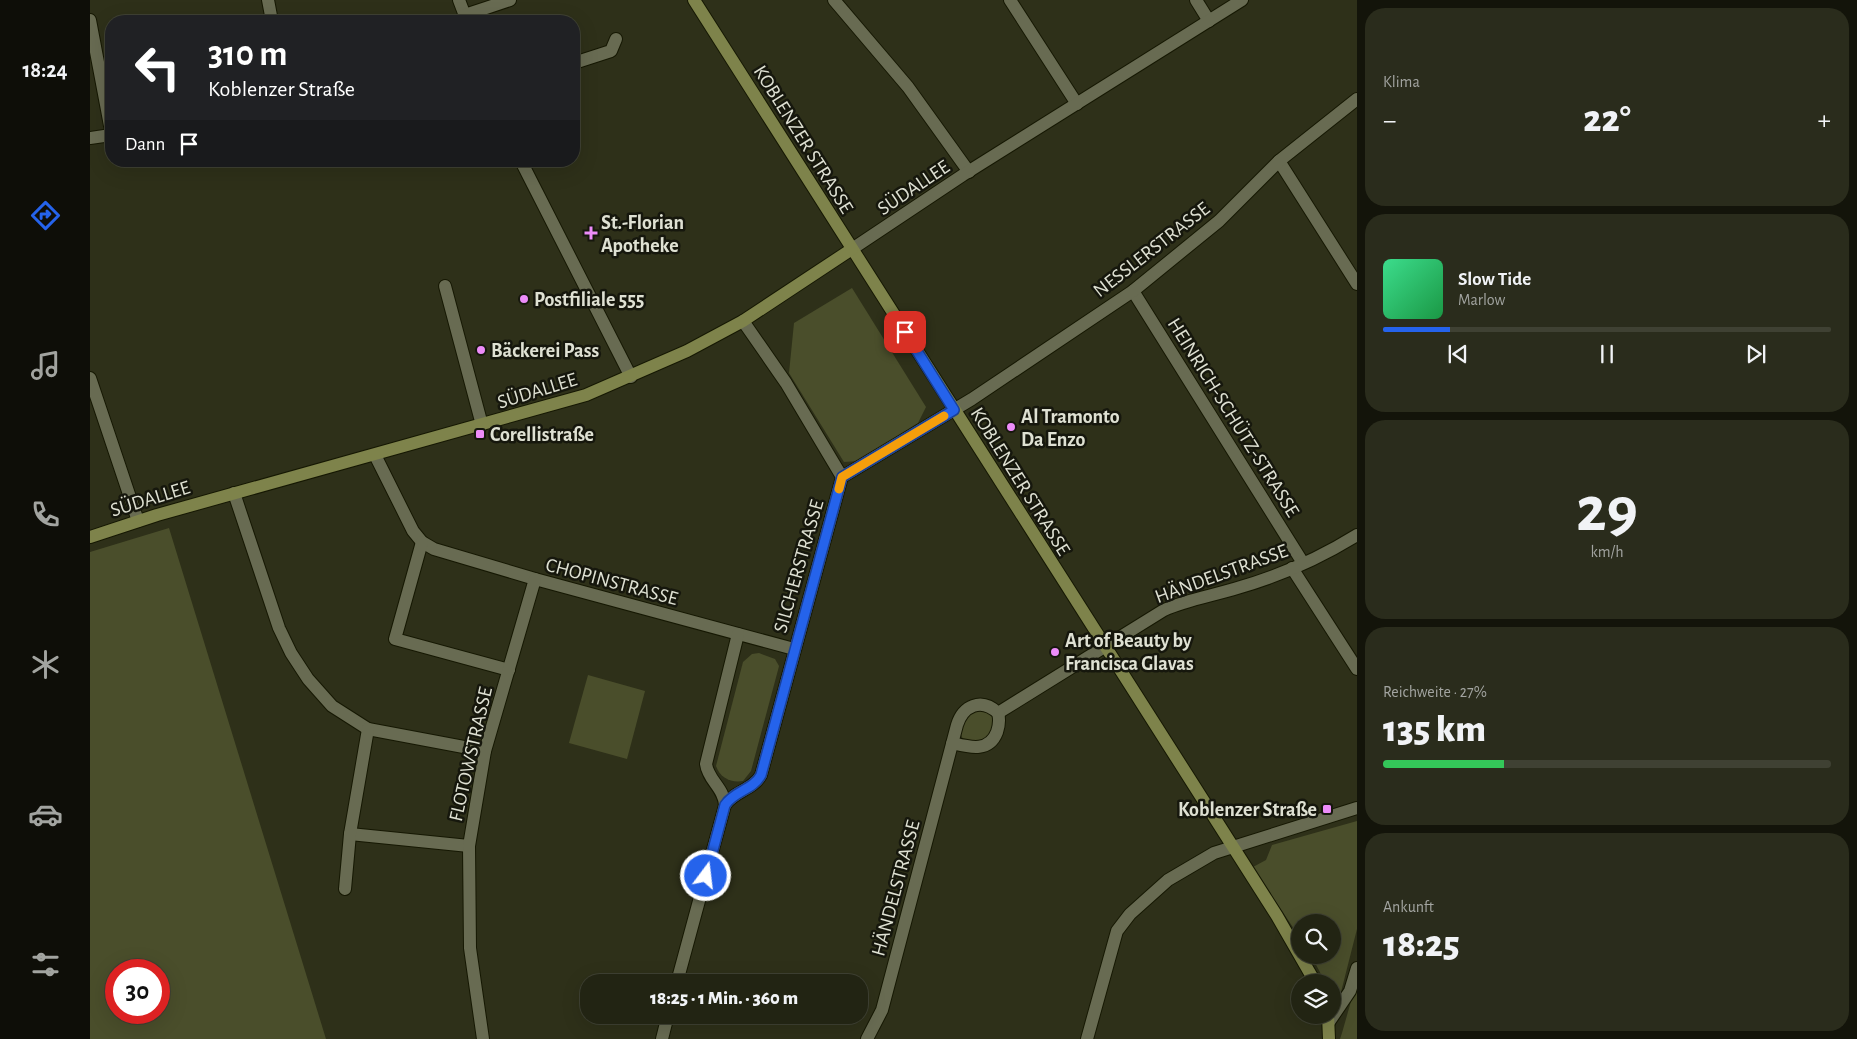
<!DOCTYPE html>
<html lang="de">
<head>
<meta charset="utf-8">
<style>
  body { margin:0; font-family:"Alegreya Sans",sans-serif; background:#2a2c1c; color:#f1f3f6; height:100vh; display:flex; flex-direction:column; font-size:19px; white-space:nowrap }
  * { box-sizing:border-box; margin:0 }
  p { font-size:16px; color:#a2a4a0 }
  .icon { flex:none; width:28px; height:28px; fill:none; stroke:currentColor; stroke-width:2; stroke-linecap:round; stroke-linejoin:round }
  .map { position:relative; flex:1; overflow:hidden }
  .sheet { display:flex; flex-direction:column; gap:8px; padding:8px; background:#13140a; width:500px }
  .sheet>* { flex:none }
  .hud { position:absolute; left:15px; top:15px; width:475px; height:152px; border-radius:20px; box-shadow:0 5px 20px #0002,0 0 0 1px #3f4133; background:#202124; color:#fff; overflow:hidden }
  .buttons { position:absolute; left:1201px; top:914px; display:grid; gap:10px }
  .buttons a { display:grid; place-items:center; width:50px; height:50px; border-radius:50%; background:#222413; box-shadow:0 5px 20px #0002,0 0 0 1px #3f4133; font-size:25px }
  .speed { position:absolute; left:15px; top:959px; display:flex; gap:10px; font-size:25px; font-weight:700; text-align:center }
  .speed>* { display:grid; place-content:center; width:65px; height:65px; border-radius:50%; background:#222413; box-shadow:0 5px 20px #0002,0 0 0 1px #3f4133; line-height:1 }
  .speed .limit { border:8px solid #d22; background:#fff; color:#111 }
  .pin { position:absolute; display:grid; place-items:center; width:42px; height:42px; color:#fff; margin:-21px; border-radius:10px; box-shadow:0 2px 8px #0006 }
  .me { position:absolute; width:55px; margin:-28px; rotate:15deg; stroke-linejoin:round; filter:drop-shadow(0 0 4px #0008) }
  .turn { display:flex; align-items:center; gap:18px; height:105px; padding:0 20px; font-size:22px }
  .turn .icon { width:65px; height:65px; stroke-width:2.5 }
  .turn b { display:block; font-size:35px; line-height:42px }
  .then { display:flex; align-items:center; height:48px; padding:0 20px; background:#0003; gap:10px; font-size:19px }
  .big { font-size:38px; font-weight:800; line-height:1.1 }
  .sheet .tile { flex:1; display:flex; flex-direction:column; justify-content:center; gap:8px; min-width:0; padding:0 18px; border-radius:20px; background:#2a2c1c }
  .sheet .dial { align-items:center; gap:0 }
  .dial b { font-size:65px; line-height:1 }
  .song { display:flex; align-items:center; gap:15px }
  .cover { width:60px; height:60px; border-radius:8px; background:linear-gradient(135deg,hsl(150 70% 55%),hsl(140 70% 35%)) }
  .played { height:5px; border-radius:2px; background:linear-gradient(90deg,#2563eb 15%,#3f4133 15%) }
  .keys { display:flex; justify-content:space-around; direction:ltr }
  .heat { display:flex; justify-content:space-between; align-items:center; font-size:28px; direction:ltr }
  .charge { height:8px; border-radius:4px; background:linear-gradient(90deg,#34c759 27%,#3f4133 0) }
  .trip { position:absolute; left:490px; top:974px; width:288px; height:50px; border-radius:20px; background:#222413; box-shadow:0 5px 20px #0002,0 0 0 1px #3f4133; font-weight:800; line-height:50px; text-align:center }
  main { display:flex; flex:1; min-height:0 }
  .dock { display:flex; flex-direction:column; width:90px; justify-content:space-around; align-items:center; background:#0e0e08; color:#a2a4a0 }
  .dock .icon { width:35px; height:35px }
  .dock .on { color:#2563eb }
  .dock b { font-size:22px; color:#f1f3f6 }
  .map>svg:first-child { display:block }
  .green { fill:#4a4e2b; fill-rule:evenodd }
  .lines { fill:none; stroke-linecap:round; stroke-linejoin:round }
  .street-casing { stroke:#161803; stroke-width:14 }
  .secondary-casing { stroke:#161803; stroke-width:14 }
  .street { stroke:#686b52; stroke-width:12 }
  .secondary { stroke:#7e834b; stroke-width:12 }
  .route-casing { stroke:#184099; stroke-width:12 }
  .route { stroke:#2563eb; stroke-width:9 }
  .slow { stroke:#f59e0b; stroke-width:9 }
  .poi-dot { fill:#ed8cf9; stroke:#16170d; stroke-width:2 }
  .labels { text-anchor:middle; stroke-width:5; stroke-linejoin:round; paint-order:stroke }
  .street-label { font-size:20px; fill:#dfe1d3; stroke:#16170d }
  .poi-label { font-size:20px; font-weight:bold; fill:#dfe1d3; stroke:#16170d; text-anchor:start }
</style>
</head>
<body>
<main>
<nav class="dock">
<b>18:24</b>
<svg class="icon on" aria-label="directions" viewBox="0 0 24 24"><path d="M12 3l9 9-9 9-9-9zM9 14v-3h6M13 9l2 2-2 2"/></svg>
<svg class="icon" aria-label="music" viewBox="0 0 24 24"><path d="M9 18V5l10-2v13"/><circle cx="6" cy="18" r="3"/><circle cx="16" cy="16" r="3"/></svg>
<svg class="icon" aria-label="phone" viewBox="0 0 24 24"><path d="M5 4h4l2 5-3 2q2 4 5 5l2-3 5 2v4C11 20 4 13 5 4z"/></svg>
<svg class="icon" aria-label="climate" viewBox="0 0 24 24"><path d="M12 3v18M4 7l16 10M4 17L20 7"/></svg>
<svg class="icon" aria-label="car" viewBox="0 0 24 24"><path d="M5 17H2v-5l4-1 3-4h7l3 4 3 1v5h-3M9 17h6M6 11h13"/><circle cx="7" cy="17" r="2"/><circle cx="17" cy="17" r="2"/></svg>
<svg class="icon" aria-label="filters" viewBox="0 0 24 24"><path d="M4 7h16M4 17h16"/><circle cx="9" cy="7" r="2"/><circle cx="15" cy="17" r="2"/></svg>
</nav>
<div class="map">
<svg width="1267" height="1039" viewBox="0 0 1267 1039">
  <rect width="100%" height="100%" fill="#2e3019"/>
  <g class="green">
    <polygon points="762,288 836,407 828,423 769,461 754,462 699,373 704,323"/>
    <path d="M79,528L236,1039H0V552ZM26,970H69V1012H26Z"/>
    <path d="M669,653L685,659L689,666L688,670L661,771L653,781C641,783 630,778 626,766L653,662L662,654Z"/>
    <polygon points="498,675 555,691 537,759 479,743"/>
    <path d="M891,710L902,715C905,729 899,736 888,742L873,739C865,725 877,714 891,710Z"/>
    <polygon points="1267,821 1267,929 1249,1000 1243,1002 1242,982 1235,982 1221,955 1242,955 1242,922 1210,922 1210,938 1163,867 1176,860 1182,845"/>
    <polygon points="1267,980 1267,1039 1250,1039 1252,1033"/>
  </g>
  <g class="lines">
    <defs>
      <g id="street">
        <polyline points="178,0 182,21"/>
        <polyline points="369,0 377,21"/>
        <polyline points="744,0 818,87 879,172"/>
        <polyline points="920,0 987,104"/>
        <polyline points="1106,0 1119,21"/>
        <polyline points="375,15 420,0"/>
        <polyline points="0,20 21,131"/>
        <polyline points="484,63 521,51 526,39"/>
        <polyline points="0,138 21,135"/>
        <polyline points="431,161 541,377"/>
        <polyline points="1189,161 1267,284"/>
        <polyline points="762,249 873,175 1152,0"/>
        <polyline points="355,286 392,425"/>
        <polyline points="1043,291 1213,563"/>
        <polyline points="653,321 696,383 752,477"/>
        <polyline points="0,378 48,521"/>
        <polyline points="285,455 323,531 332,542 344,549 445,579 704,649"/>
        <polyline points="144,493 189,628 201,653 218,679 242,706 278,729 395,751"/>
        <polyline points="332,542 305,639 419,670"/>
        <polyline points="1202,568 1267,669"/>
        <path d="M908,713L1074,610C1096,600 1121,596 1144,589C1187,577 1230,558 1267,535"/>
        <path d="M635,805C634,788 618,780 616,764L648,634"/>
        <polyline points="260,834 379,846"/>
        <polyline points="255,889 260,834 278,729"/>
        <path d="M587,982L635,805C644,791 663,790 671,775L752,477L882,399L1043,291L1129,221L1189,161L1267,99"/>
        <polyline points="1239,1022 1260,991 1267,968"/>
        <polyline points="393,1039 380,948 379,846 395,751 445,579"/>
        <polyline points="572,1039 578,1015"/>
        <path d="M777,1039L792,1010L867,725C873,706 891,697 908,713C910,720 909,726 907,732C899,753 879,747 862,743"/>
        <polyline points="997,1039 1027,931 1040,914 1078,880 1124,853 1267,808"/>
      </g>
      <g id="secondary">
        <polyline points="604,0 1187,916 1225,982"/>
        <polyline points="0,537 67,515 496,395 597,351 653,321 762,249"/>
        <polyline points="1238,1015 1239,1039"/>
      </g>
    </defs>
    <use href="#street" class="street-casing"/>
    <use href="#secondary" class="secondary-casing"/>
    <use href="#street" class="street"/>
    <use href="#secondary" class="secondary"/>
  </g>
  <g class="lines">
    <defs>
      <path id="route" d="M616,876L635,805C644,791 663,790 671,775L752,477L864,410L815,332"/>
    </defs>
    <use href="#route" class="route-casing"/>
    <use href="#route" class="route"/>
    <polyline class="slow" points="749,489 752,477 854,416"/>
  </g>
  <g class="poi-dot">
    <path d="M498.5 225.5h5v5h5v5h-5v5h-5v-5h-5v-5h5z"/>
    <circle cx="434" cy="299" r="5"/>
    <circle cx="391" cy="350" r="5"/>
    <circle cx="921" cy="427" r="5"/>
    <rect x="385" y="429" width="10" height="10" rx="2.5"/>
    <circle cx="965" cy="652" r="5"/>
    <rect x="1232" y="804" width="10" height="10" rx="2.5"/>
  </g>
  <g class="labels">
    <g class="street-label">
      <text transform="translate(714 139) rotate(58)" y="7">KOBLENZER STRASSE</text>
      <text transform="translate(823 187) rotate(-34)" y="7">SÜDALLEE</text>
      <text transform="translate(1061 249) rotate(-38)" y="7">NESSLERSTRASSE</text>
      <text transform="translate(447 390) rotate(-17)" y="7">SÜDALLEE</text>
      <text transform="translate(1144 417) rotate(58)" y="7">HEINRICH-SCHÜTZ-STRASSE</text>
      <text transform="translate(931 481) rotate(58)" y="7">KOBLENZER STRASSE</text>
      <text transform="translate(60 498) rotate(-17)" y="7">SÜDALLEE</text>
      <text transform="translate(708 566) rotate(-74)" y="7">SILCHERSTRASSE</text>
      <text transform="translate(1131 573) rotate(-20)" y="7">HÄNDELSTRASSE</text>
      <text transform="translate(522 581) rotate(15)" y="7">CHOPINSTRASSE</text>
      <text transform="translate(380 754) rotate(-77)" y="7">FLOTOWSTRASSE</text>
      <text transform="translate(805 888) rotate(-75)" y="7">HÄNDELSTRASSE</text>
    </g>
    <g class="poi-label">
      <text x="511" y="229">St.-Florian<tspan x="511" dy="23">Apotheke</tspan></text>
      <text x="444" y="306">Postfiliale 555</text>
      <text x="401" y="357">Bäckerei Pass</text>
      <text x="931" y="423">Al Tramonto<tspan x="931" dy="23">Da Enzo</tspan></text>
      <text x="400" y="441">Corellistraße</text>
      <text x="975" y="647">Art of Beauty by<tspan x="975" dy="23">Francisca Glavas</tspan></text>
      <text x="1227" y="816" text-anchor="end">Koblenzer Straße</text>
    </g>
  </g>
</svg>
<div class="buttons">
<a><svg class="icon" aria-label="search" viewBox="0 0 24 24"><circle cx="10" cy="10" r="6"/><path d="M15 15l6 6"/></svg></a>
<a><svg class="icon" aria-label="layers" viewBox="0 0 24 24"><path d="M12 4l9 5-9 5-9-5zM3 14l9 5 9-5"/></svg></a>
</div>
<div class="speed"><div class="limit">30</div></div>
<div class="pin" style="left:815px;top:332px;background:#d93025"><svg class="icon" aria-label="arrive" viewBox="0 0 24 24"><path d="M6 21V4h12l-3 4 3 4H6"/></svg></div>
<svg class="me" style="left:616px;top:876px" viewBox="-20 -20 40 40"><circle r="17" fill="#2563eb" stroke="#fff" stroke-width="3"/><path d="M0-11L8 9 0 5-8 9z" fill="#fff"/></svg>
<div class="trip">18:25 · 1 Min. · 360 m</div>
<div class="hud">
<div class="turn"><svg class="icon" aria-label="left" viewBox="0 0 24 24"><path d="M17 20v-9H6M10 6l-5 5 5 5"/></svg><div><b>310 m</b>Koblenzer Straße</div></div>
<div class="then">Dann<svg class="icon" aria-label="arrive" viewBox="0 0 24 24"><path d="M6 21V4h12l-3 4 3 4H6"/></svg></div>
</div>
</div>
<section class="sheet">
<div class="tile"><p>Klima</p>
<div class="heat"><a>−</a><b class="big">22°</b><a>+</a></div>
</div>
<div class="tile">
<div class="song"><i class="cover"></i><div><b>Slow Tide</b><p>Marlow</p></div></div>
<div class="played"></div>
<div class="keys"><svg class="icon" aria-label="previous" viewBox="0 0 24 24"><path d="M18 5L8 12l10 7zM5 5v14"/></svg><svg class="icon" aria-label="pause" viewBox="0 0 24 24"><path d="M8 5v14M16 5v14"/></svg><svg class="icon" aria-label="next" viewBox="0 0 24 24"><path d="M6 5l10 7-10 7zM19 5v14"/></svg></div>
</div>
<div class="tile dial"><b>29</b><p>km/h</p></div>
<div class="tile"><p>Reichweite · 27%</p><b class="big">135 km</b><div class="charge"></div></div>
<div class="tile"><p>Ankunft</p><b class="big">18:25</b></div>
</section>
</main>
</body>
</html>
